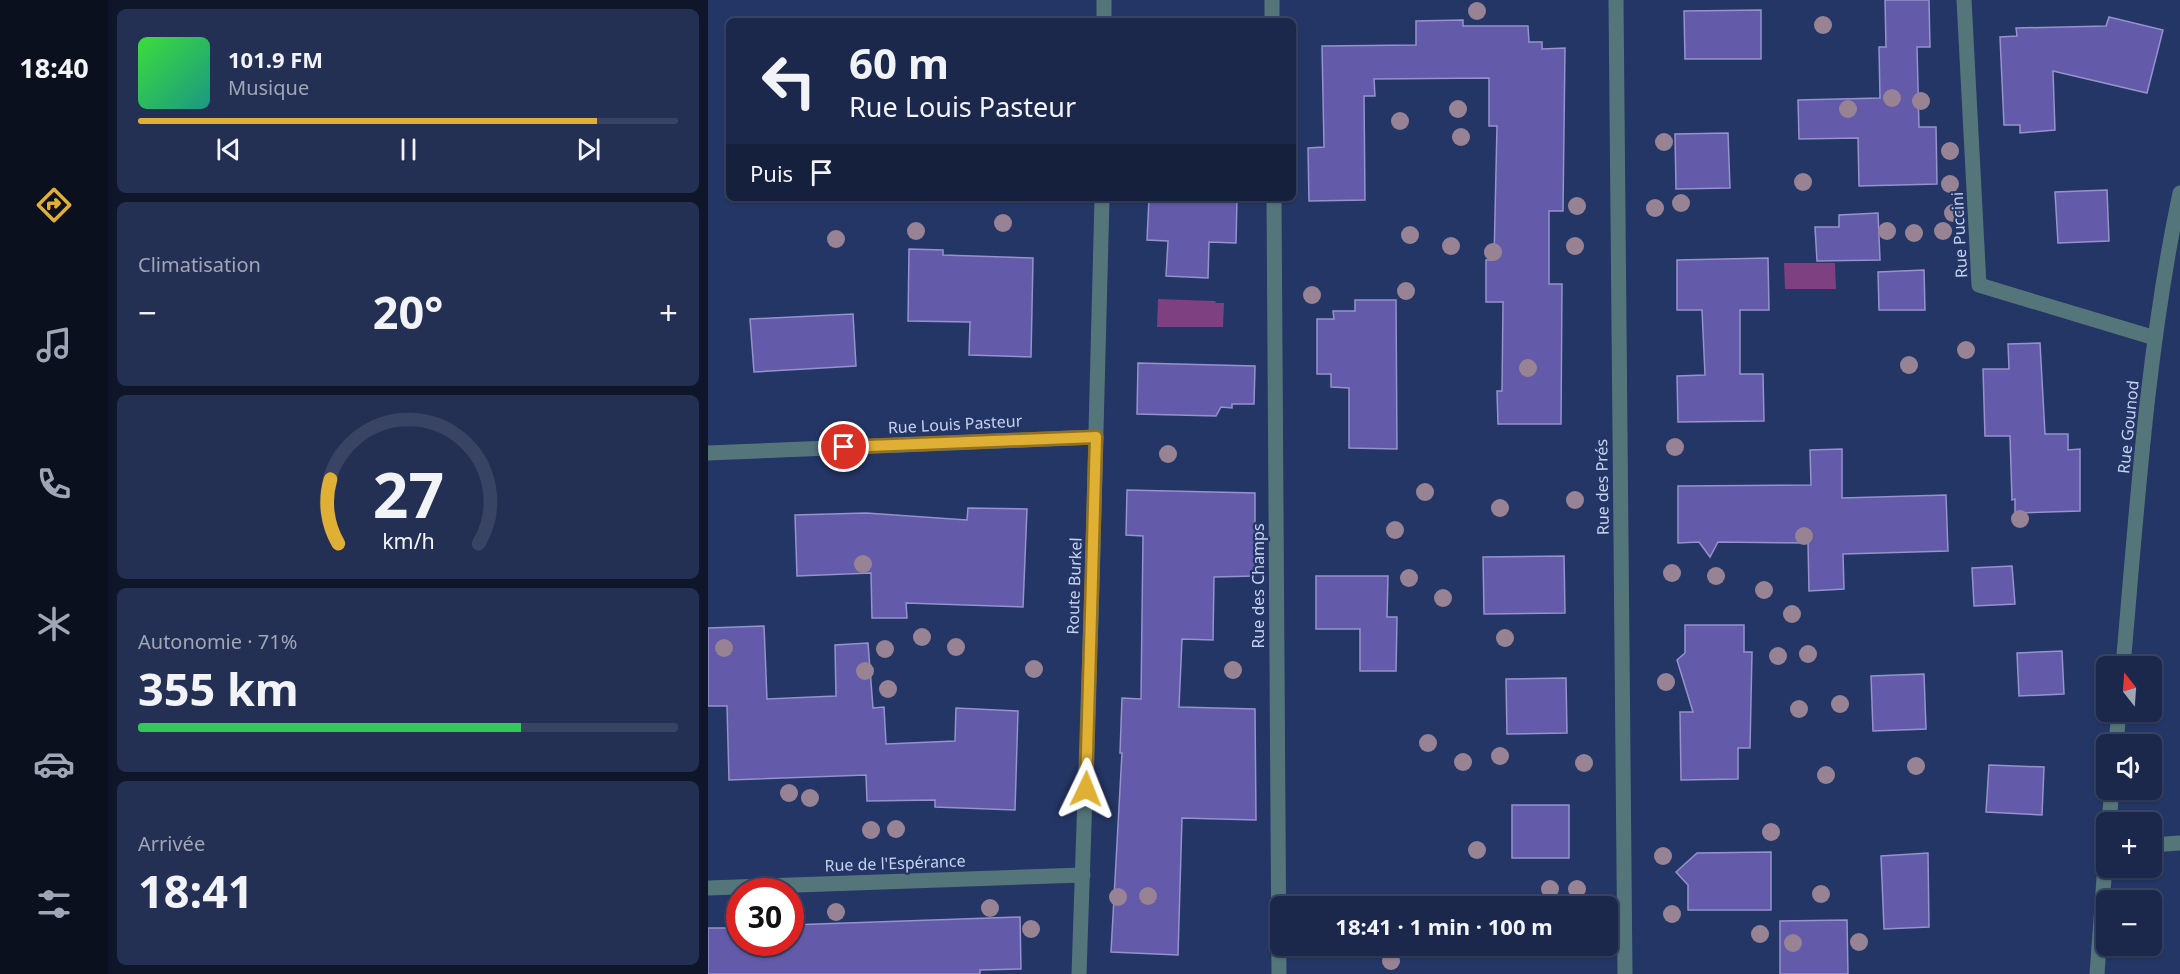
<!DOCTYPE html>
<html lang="fr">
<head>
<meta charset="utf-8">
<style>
  body { margin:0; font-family:"Noto Sans",sans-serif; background:#243053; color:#f1f3f6; height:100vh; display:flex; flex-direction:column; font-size:22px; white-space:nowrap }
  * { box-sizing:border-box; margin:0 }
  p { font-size:20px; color:#a0a6b5 }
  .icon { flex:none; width:33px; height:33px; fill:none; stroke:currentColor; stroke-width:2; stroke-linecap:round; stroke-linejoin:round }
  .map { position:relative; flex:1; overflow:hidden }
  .drawer { display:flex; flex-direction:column; gap:9px; padding:9px; background:#0f162a; width:600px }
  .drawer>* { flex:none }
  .hud { position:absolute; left:18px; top:18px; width:570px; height:183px; border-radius:9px; box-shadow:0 2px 4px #0004,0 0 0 2px #394464; background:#1b284c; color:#f1f3f6; overflow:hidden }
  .needle { width:39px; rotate:343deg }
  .fabs { position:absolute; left:1388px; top:656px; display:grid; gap:12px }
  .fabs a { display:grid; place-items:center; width:66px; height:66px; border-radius:9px; background:#1b284c; box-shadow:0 2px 4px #0004,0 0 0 2px #394464; font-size:30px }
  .speed { position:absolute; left:18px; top:878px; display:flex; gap:12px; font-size:30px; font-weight:700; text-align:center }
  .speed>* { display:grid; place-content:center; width:78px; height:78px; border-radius:50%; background:#1b284c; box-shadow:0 2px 4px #0004,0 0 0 2px #394464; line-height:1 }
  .speed .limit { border:9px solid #d22; background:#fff; color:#111 }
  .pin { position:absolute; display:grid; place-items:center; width:51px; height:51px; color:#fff; margin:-26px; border:3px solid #fff; border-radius:50%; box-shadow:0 2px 6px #0007 }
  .me { position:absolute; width:66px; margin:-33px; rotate:2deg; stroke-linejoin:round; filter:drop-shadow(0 0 4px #0008) }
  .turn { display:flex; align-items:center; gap:21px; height:126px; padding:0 24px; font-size:27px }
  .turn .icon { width:78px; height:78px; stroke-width:2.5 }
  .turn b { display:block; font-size:42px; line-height:51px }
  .then { display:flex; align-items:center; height:57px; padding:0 24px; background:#0003; gap:12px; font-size:22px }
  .big { font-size:45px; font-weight:700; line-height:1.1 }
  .drawer .widget { flex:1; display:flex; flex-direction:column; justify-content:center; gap:9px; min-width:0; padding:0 21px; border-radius:9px; background:#243053 }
  .drawer .dial { align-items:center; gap:0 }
  .dial svg { height:156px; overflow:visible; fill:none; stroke:#394464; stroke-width:7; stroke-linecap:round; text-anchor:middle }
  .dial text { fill:#f1f3f6; stroke:none }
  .song { display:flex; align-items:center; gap:18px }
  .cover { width:72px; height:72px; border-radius:9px; background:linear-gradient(135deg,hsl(120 70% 55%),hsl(170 70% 35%)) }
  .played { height:6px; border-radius:3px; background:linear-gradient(90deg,#e0b034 85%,#394464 85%) }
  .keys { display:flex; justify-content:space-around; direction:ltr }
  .heat { display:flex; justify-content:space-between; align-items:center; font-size:33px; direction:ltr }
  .charge { height:9px; border-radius:4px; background:linear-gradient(90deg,#34c759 71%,#394464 0) }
  .trip { position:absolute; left:562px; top:896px; width:348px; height:60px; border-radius:9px; background:#1b284c; box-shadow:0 2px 4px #0004,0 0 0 2px #394464; font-weight:700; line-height:60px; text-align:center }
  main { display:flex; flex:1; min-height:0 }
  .tab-bar { display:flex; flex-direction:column; width:108px; justify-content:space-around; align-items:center; background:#0b101e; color:#a0a6b5 }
  .tab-bar .icon { width:42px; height:42px }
  .tab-bar .on { color:#e0b034 }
  .tab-bar b { font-size:27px; color:#f1f3f6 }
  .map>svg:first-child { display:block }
  .water { fill:#7e4080 }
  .building { fill:#635aa9; stroke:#9592cd; stroke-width:1.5 }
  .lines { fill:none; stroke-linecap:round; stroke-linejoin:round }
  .minor { stroke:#54767b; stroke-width:15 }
  .tree { fill:#988394 }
  .route-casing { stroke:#927222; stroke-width:15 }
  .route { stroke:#e0b034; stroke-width:10 }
  .labels { text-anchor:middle; stroke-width:4.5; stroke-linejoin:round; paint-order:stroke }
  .street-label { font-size:16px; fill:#c5d2ef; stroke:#243665 }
</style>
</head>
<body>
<main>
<nav class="tab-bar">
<b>18:40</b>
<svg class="icon on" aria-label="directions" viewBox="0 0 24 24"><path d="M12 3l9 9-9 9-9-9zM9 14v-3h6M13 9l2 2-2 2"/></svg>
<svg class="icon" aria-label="music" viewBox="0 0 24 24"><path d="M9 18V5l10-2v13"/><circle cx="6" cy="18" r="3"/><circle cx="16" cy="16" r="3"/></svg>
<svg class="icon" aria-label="phone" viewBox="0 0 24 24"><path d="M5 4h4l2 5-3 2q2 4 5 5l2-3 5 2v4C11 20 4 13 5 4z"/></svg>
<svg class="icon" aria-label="climate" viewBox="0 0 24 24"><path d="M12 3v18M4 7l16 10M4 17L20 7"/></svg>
<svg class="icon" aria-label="car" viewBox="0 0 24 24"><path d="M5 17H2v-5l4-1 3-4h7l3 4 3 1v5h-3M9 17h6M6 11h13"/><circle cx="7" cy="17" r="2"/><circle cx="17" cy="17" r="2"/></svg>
<svg class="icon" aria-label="filters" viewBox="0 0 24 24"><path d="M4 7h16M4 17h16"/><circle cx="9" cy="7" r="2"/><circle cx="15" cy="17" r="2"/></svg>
</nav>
<section class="drawer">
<div class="widget">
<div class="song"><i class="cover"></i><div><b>101.9 FM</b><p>Musique</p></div></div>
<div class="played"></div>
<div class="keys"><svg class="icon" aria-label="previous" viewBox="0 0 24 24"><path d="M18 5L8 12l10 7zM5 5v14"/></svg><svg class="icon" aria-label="pause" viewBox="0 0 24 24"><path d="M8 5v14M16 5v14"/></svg><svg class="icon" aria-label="next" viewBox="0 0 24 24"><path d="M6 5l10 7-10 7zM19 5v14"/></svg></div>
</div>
<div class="widget"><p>Climatisation</p>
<div class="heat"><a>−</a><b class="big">20°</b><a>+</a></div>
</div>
<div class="widget dial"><svg viewBox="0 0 100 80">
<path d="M14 69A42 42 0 1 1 86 69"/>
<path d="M14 69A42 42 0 0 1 10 36" stroke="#e0b034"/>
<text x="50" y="56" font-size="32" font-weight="700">27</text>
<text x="50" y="72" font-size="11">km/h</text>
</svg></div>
<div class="widget"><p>Autonomie · 71%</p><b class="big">355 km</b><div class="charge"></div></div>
<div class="widget"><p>Arrivée</p><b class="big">18:41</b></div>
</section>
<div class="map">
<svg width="1472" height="974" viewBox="0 0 1472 974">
  <rect width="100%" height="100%" fill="#243665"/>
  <g class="water">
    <polygon points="1076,263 1127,263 1128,289 1077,289"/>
    <polygon points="450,299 507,301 508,303 516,303 515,327 449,327"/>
  </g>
  <g class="building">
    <polygon points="1177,0 1221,0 1222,47 1209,47 1211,127 1228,127 1229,184 1151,186 1150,138 1091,139 1090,100 1172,98 1171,47 1178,47"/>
    <polygon points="1053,10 1053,59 977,59 976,11"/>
    <polygon points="1401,17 1455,30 1439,93 1345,71 1347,130 1312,133 1312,125 1296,125 1292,37 1309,36 1308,28 1398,26"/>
    <polygon points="755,20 755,26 820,26 821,42 834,42 834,49 857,48 855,211 841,211 841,284 854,284 853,424 790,424 789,391 794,391 795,302 778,302 778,260 786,260 789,126 781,126 781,78 666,79 667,96 656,96 657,200 601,201 600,148 616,147 614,46 708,45 708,21"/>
    <polygon points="1020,133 1022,188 968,189 967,134"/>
    <polygon points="1399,190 1401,241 1350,243 1347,192"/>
    <polygon points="441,198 529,198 528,243 501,242 500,278 458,276 460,241 439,240"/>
    <polygon points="1170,213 1172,260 1109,261 1107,227 1131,227 1131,215"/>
    <polygon points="201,249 235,250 235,255 325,258 323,357 261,355 262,322 200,321"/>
    <polygon points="1060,258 1061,310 1032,310 1032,374 1055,374 1056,421 970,422 969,376 997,375 994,310 969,310 969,260"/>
    <polygon points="1216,270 1217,310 1171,310 1170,272"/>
    <polygon points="647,300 688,300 689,449 641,448 641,388 623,387 623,374 609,374 609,319 626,319 625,311 647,311"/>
    <polygon points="145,314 148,366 46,372 42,319"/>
    <polygon points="1332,343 1337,434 1360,434 1360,450 1372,449 1372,511 1307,513 1307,499 1304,500 1302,436 1277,436 1275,369 1301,369 1300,344"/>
    <polygon points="430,363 547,366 546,404 524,404 524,408 513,407 508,416 429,414"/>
    <polygon points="1134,449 1134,498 1238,495 1240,551 1135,554 1136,589 1101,591 1100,543 1010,542 1002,557 991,542 970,543 970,486 1103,485 1102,450"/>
    <polygon points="419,490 547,493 547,576 506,577 505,640 474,639 471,707 547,709 548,820 474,818 470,955 403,952 414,753 412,753 414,698 433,699 435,536 418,535"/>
    <polygon points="260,508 319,509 315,607 198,603 199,618 164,618 163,573 89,576 87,515 158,513 259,520"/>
    <polygon points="856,556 857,613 776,614 775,557"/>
    <polygon points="1304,566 1307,604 1266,606 1264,568"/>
    <polygon points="608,576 680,576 679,617 689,617 688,671 652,671 652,629 608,629"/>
    <polygon points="977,625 1036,625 1036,652 1044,652 1042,748 1030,748 1030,779 973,780 972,712 985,712 969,660 977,653"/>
    <polygon points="56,626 59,699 128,696 127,645 160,643 165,708 176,707 178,744 247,741 248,708 310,711 307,810 227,807 227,800 159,801 158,775 21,780 19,706 0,706 0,628"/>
    <polygon points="1354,651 1356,694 1311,696 1309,653"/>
    <polygon points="1216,674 1218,729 1165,731 1163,676"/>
    <polygon points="858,678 859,733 799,734 798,679"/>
    <polygon points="1281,765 1336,767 1334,815 1278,812"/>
    <rect x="804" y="805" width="57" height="53"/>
    <polygon points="1063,852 1063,910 980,910 980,885 968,872 989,853"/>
    <polygon points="1220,853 1221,927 1176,929 1173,856"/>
    <polygon points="312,917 313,969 272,970 272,974 0,974 0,928 32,928 32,942 82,942 82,925"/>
    <polygon points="1139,920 1140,974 1072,974 1072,921"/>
  </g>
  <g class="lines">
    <g class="minor">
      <polyline points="396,0 396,21"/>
      <polyline points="564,0 564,21"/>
      <polyline points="908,0 917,974"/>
      <polyline points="1256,0 1271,285 1447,338"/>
      <polyline points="566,198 571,974"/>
      <polyline points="0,453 388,437"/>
      <path d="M1415,666C1429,508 1439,348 1472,193"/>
      <polyline points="1408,744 1411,711"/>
      <polyline points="1401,822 1404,789"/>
      <polyline points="1443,845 1472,843"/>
      <polyline points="0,888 375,875"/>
      <polyline points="371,974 384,587 394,198"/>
      <polyline points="1389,974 1398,851"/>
    </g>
  </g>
  <g class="tree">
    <circle cx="769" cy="11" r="9"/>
    <circle cx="1115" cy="25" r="9"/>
    <circle cx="1184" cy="98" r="9"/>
    <circle cx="1213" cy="101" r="9"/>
    <circle cx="750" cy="109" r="9"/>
    <circle cx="1140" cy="109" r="9"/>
    <circle cx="692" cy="121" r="9"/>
    <circle cx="753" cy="137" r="9"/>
    <circle cx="956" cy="142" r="9"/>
    <circle cx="1242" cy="151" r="9"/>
    <circle cx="1095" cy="182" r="9"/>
    <circle cx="1242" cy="184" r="9"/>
    <circle cx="973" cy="203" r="9"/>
    <circle cx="869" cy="206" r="9"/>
    <circle cx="947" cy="208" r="9"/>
    <circle cx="1245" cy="213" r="9"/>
    <circle cx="295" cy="223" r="9"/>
    <circle cx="208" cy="231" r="9"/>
    <circle cx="1179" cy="231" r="9"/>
    <circle cx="1235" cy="231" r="9"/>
    <circle cx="1206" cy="233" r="9"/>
    <circle cx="702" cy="235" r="9"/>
    <circle cx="128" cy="239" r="9"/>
    <circle cx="743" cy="246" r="9"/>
    <circle cx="867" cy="246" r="9"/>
    <circle cx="785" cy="252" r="9"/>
    <circle cx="698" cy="291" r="9"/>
    <circle cx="604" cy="295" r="9"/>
    <circle cx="1258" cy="350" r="9"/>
    <circle cx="1201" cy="365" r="9"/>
    <circle cx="820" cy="368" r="9"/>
    <circle cx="967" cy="447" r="9"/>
    <circle cx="460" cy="454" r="9"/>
    <circle cx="717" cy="492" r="9"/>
    <circle cx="867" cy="500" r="9"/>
    <circle cx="792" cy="508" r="9"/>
    <circle cx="1312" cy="519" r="9"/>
    <circle cx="687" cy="530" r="9"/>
    <circle cx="1096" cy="536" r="9"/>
    <circle cx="155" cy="564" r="9"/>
    <circle cx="964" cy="573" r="9"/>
    <circle cx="1008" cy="576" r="9"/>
    <circle cx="701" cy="578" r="9"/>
    <circle cx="1056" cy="590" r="9"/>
    <circle cx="735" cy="598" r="9"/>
    <circle cx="1084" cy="614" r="9"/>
    <circle cx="214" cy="637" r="9"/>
    <circle cx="797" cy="638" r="9"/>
    <circle cx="248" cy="647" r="9"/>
    <circle cx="16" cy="648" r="9"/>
    <circle cx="177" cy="649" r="9"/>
    <circle cx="1100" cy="654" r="9"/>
    <circle cx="1070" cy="656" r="9"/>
    <circle cx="326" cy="669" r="9"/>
    <circle cx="525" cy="670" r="9"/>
    <circle cx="157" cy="671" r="9"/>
    <circle cx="958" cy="682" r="9"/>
    <circle cx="180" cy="689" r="9"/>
    <circle cx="1132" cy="704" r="9"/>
    <circle cx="1091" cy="709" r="9"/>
    <circle cx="720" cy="743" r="9"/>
    <circle cx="792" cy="756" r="9"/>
    <circle cx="755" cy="762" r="9"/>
    <circle cx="876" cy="763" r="9"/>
    <circle cx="1208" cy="766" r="9"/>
    <circle cx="1118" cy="775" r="9"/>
    <circle cx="81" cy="793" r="9"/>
    <circle cx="102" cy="798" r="9"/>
    <circle cx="188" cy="829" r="9"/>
    <circle cx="163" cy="830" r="9"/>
    <circle cx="1063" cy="832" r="9"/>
    <circle cx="769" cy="850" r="9"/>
    <circle cx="955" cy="856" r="9"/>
    <circle cx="842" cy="889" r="9"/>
    <circle cx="869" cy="889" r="9"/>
    <circle cx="1113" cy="894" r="9"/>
    <circle cx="440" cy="896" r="9"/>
    <circle cx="410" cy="897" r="9"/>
    <circle cx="282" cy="908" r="9"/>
    <circle cx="128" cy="912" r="9"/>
    <circle cx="964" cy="914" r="9"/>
    <circle cx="323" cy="929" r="9"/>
    <circle cx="1052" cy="934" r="9"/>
    <circle cx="1151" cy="942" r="9"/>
    <circle cx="1085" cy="943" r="9"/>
    <circle cx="683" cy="961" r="9"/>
  </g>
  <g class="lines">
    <defs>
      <polyline id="route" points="136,447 388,437 378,789"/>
    </defs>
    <use href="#route" class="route-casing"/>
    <use href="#route" class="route"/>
  </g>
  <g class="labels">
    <g class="street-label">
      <text transform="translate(1251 235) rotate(-93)" y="6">Rue Puccini</text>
      <text transform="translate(247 424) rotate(-3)" y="6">Rue Louis Pasteur</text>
      <text transform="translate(1420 427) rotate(-84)" y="6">Rue Gounod</text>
      <text transform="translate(894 487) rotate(-91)" y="6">Rue des Prés</text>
      <text transform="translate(366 586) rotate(-88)" y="6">Route Burkel</text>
      <text transform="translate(550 586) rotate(-90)" y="6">Rue des Champs</text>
      <text transform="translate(187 863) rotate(-2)" y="6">Rue de l'Espérance</text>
    </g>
  </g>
</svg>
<div class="fabs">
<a><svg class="needle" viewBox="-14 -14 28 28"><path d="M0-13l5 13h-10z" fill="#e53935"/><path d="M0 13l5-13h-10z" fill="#a0a6b5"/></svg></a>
<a><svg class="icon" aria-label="sound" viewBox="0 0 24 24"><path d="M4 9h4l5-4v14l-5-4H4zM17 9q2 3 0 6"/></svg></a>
<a>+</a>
<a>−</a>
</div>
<div class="speed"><div class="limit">30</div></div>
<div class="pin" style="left:136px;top:447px;background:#d93025"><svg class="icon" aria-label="arrive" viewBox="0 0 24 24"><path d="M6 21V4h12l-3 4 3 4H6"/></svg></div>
<svg class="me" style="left:378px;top:789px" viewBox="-20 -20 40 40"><path d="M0-17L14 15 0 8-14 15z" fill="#e0b034" stroke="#fff" stroke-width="4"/></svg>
<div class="trip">18:41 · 1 min · 100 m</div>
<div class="hud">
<div class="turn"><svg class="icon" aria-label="left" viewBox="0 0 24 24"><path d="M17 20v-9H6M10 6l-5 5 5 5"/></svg><div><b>60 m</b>Rue Louis Pasteur</div></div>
<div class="then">Puis<svg class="icon" aria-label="arrive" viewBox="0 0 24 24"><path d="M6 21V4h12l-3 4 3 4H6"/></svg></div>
</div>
</div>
</main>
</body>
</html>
